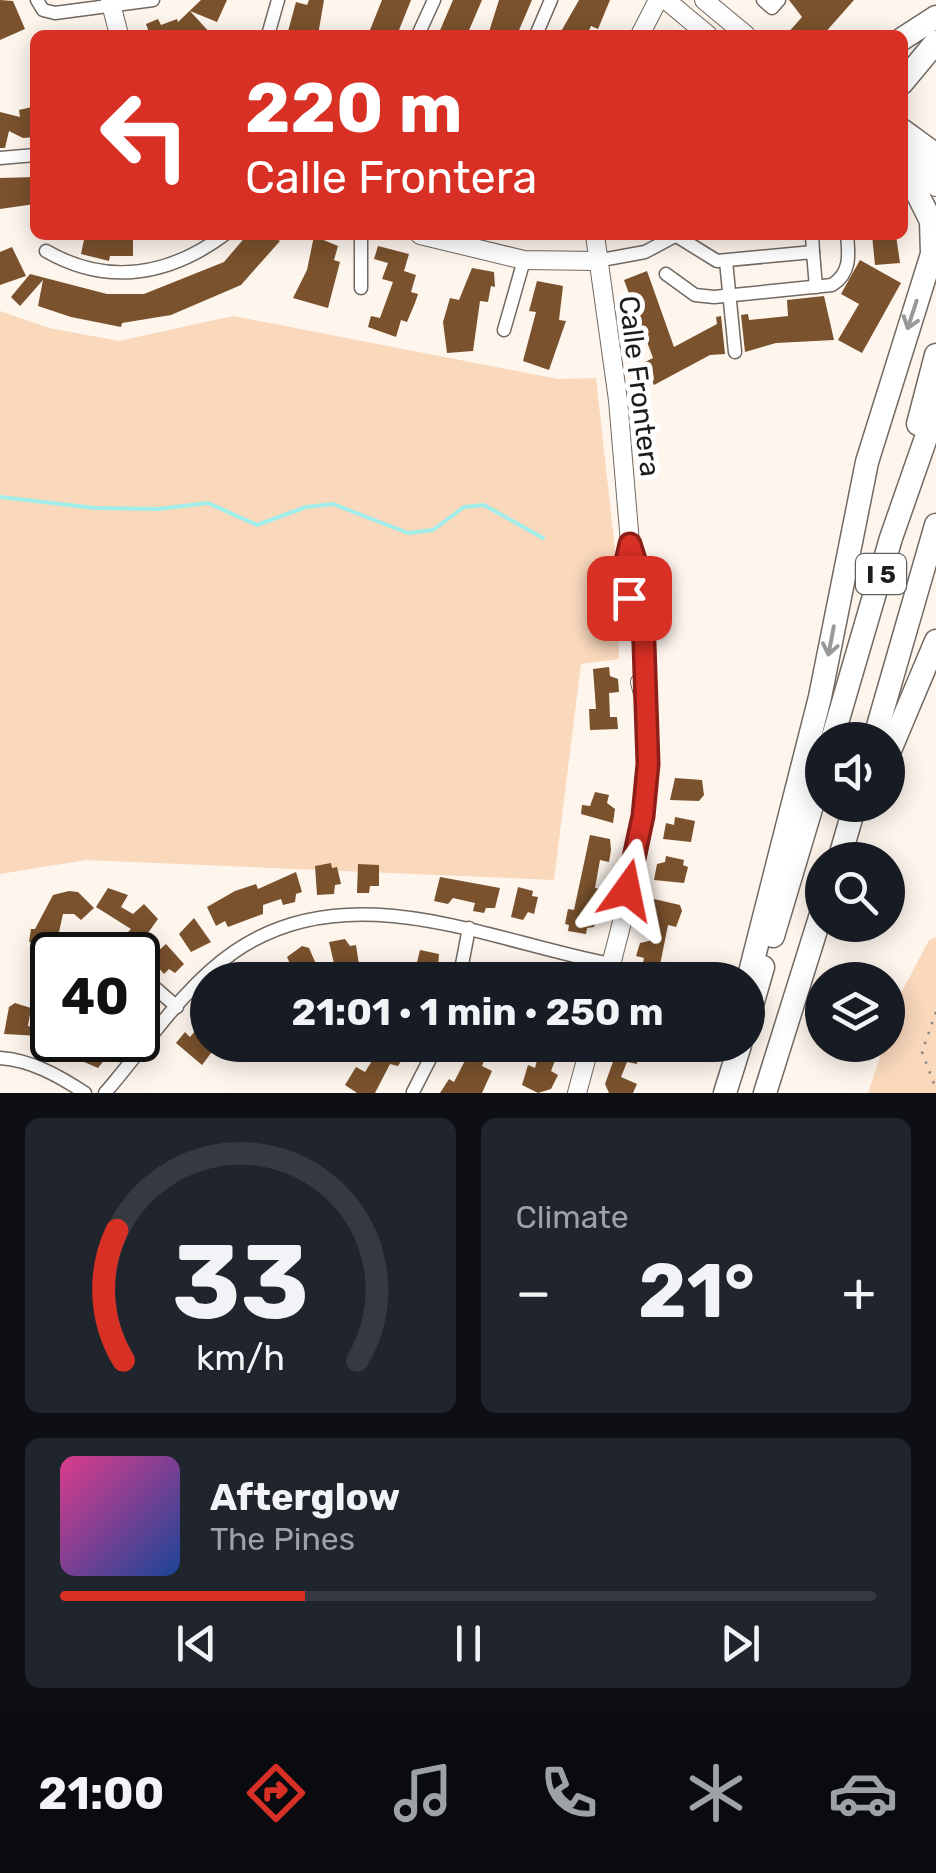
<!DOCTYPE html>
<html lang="en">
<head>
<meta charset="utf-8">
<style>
  body { margin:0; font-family:Rubik,sans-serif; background:#20242c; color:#f1f3f6; height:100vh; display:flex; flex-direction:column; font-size:38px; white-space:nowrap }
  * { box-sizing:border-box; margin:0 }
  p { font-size:32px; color:#9ea1a6 }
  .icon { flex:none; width:55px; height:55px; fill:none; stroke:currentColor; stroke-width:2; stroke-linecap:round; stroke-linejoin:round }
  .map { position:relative; height:1093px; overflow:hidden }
  .side { display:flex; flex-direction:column; gap:25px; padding:25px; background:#0d0f14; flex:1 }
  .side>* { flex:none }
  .hud { position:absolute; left:30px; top:30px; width:878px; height:210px; border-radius:15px; box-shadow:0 5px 25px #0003; background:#d93025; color:#fff; overflow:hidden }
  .fabs { position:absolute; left:805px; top:722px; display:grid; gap:20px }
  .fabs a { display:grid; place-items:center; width:100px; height:100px; border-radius:50%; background:#171b24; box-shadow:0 5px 25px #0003; font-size:50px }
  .speed { position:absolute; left:30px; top:932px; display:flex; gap:20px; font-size:50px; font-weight:700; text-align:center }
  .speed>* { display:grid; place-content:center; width:130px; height:130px; border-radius:50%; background:#171b24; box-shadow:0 5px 25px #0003; line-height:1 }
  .speed .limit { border:5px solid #111; border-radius:15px; background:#fff; color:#111 }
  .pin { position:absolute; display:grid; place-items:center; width:85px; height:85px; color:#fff; margin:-42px; border-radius:20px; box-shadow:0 5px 15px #0006 }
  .me { position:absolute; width:110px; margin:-55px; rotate:12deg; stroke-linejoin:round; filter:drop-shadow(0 0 8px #0008) }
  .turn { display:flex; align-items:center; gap:35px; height:210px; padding:0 50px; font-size:45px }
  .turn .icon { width:130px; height:130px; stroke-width:2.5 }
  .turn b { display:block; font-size:70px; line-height:85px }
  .big { font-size:75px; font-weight:700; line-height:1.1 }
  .side .card { flex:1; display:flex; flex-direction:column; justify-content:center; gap:15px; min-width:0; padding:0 35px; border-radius:15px; background:#20242c }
  .side .dial { align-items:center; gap:0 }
  .dial svg { height:260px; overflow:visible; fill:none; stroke:#363941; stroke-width:7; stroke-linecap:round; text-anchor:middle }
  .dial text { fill:#f1f3f6; stroke:none }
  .song { display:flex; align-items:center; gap:30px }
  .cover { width:120px; height:120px; border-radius:15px; background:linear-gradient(135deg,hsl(330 70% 55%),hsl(220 70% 35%)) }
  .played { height:10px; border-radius:5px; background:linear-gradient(90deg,#d93025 30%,#363941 30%) }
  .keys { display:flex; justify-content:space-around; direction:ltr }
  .heat { display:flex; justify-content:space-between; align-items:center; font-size:55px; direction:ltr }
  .side .tiles { flex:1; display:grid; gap:25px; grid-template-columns:1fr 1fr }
  .card:last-child { grid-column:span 2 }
  .trip { position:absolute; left:190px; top:962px; width:575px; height:100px; border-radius:50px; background:#171b24; box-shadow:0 5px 25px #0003; font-weight:700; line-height:100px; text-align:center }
  .dock { display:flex; height:160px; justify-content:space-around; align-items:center; background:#090b0e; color:#9ea1a6 }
  .dock .icon { width:70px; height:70px }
  .dock .selected { color:#d93025 }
  .dock b { font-size:45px; color:#f1f3f6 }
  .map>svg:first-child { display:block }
  .green { fill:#f9d8bc }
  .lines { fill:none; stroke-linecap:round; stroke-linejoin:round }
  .stream { stroke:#a2eeeb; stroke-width:4 }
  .building { fill:#7a522d }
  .street-casing { stroke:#716962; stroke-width:15 }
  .secondary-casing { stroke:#716962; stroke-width:20 }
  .highway-casing { stroke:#716962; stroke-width:25 }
  .path { stroke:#8e8882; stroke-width:2.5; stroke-dasharray:2.5 8; stroke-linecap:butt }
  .street { stroke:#fff; stroke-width:12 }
  .secondary { stroke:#fff; stroke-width:18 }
  .highway { stroke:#fff; stroke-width:22 }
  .oneway { stroke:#9a9998 }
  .route-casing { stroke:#8d1f18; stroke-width:25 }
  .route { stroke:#d93025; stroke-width:18 }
  .labels { text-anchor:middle; stroke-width:10; stroke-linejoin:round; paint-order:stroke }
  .shield { fill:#fff; stroke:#62605e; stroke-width:2.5 }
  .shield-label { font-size:25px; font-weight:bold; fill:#1f1c19 }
  .street-label { font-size:28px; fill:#1f1c19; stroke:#fff }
</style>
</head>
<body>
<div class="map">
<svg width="936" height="1093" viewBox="0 0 936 1093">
  <rect width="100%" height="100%" fill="#fef5ed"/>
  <g class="green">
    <polygon points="0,311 49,328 119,341 233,316 558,379 596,378 617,568 619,659 581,664 554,880 86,860 0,874"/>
    <polygon points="936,937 936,1093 868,1093 884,1045 888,1045 899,997 929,940"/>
  </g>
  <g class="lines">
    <polyline class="stream" points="0,497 95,508 158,509 208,503 257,525 306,507 333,504 408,533 433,530 464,507 484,505 543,538"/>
  </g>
  <g class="building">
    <polygon points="0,0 13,1 25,29 0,40"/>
    <polygon points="201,0 227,0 217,22 190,11 212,35 150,35 146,24 158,19 161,25 177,19 178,22"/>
    <polygon points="309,0 324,0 318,35 287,35 296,2 307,5"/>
    <polygon points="382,0 411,0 397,35 368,35"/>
    <polygon points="453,0 482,0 467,35 438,35"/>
    <polygon points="499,0 532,0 517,35 488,35"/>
    <polygon points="579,0 610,0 598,29 591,26 587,35 559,35"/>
    <polygon points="789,0 854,0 823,35 786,35 802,17"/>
    <polygon points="32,107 35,137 23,138 9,131 5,148 0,148 0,112 20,117 19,110"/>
    <polygon points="35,177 35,204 0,209 0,178"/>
    <polygon points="85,235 133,235 133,256 110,256 109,261 81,254"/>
    <polygon points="247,235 271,235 280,241 241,285 171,315 122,323 121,327 71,317 38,306 43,280 20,306 11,297 30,274 107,294 144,294 224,262"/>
    <polygon points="872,235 896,235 900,263 875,265"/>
    <polygon points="314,236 338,246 334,260 340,262 328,308 293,298 307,270"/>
    <polygon points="378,246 409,254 404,271 416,275 411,292 418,294 415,303 407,322 401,320 396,337 368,327 371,316 380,318 393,282 382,279 388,263 374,259"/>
    <polygon points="12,247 26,276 0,285 0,252"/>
    <polygon points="860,260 901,283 862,353 838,340 859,304 841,294"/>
    <polygon points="472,268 494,272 495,287 491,286 488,302 480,301 473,351 447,353 443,322 450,298 459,300"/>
    <polygon points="647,271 674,347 717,324 716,317 721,316 725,354 710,355 654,385 643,363 653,358 624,280"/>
    <polygon points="537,281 563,286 559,320 566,321 549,370 523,361 536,312 529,311"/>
    <polygon points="824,296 834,340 776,343 745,352 741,315 748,314 749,320 788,316 787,300"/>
    <polygon points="609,667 610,676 618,679 619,692 609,693 610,717 617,717 618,729 590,730 589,709 596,709 593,669"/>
    <polygon points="675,778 702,780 704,795 699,801 670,800"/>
    <polygon points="595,792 609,795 607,803 615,809 613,823 581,814 582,805 590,806"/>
    <polygon points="675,817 695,821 691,842 663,839 666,823 674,825"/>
    <polygon points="590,835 610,839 611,850 609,862 600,860 595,888 602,889 600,902 594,927 587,928 586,934 568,931 569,925 565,924 568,909 574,910"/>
    <polygon points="666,856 684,860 683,865 688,867 684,883 654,880 657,864 665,862"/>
    <polygon points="331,863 332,868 337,867 341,884 335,885 334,894 317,895 315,866"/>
    <polygon points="358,864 379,865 379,886 370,886 369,893 357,893"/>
    <polygon points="296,872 302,892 296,894 295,902 283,905 281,899 263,905 263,914 228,927 225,921 216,926 207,907 235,891 256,884 258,889"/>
    <polygon points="440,877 500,888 495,908 486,908 484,913 473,911 475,903 453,898 448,904 434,901"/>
    <polygon points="518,887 533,891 532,896 538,897 534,914 528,912 523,920 511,917"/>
    <polygon points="108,888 128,895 121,907 133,914 144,904 158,919 140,944 128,932 131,929 96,907"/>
    <polygon points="69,891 78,892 94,908 81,920 74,914 63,914 59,932 67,939 63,954 36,949 35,943 29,942 31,929 35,929 53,895"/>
    <polygon points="654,899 680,905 682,911 676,927 668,925 657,980 639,980 644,958 636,956 640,943 649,941 654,922 645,920"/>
    <polygon points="194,918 211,942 191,952 179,934"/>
    <polygon points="345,939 350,946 356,945 359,965 336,972 329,942"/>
    <polygon points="166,944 184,964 175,973 169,969 164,974 150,958"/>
    <polygon points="302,946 309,948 320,973 308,980 297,980 287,957"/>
    <polygon points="420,950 439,954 437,980 415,971"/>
    <polygon points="15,1003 31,1008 28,1026 52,1032 52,1040 101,1040 116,1045 98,1068 68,1055 70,1051 38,1043 40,1036 4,1034 9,1007"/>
    <polygon points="208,1016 208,1045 217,1045 202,1065 176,1043 185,1032 190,1037"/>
    <polygon points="382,1045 411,1045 398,1066 390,1064 375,1093 357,1093 345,1085 356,1067 365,1072"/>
    <polygon points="473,1045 490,1045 482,1066 492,1071 482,1093 440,1093 449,1079 454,1082"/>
    <polygon points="541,1045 561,1045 551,1071 558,1075 551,1089 538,1093 522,1085 528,1065 535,1068"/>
    <polygon points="619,1045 640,1045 637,1064 627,1062 621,1077 637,1084 633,1093 609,1093 605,1084"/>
  </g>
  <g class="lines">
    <defs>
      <g id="street">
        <polyline points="37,0 43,10 55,13 153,0"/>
        <polyline points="763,0 772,8 779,0"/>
        <polyline points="268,35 278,0"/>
        <polyline points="418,35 434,0"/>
        <polyline points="536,35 551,0"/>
        <polyline points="0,158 35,155"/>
        <polyline points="675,235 717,261 813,252 816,287"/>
        <polyline points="812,235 813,252"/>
        <path d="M46,251C107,286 168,276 224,235"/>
        <polyline points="596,261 645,252 675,236"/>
        <polyline points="726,261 735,352"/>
        <path d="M666,274L695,295L714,297L832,285C851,273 849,255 847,235"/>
        <polyline points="361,288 361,235"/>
        <polyline points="504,330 524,260"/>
        <polyline points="103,948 114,955"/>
        <polyline points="138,973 177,1007"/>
        <polyline points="459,980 469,928"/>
        <path d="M0,1058C31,1060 59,1076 85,1093"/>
        <polyline points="413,1092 437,1045"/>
        <path d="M105,1093C145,1047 183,987 234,952C349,872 489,941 611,964"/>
      </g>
      <g id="secondary">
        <polyline points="110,0 119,35"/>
        <polyline points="666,0 708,35"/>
        <polyline points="704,0 746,35"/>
        <polyline points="640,35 658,0"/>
        <polyline points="902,147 936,168"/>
        <polyline points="906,170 936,187"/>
        <polyline points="420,235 524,260 596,261"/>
        <polyline points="595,235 618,400 630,543 638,569 647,677 643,690"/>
        <path d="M607,980C629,894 666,769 640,682"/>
        <polyline points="577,1093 590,1045"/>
      </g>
      <g id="highway">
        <polyline points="902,39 936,17"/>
        <polyline points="902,83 936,42"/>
        <polyline points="902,130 936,155"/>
        <polyline points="918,424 936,355"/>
        <polyline points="832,740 891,538 936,409"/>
        <polyline points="874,740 936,525"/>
        <polyline points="888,755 936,641"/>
        <polyline points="839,860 855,805"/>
        <polyline points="773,936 822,772"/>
        <polyline points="748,980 820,697 867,462 932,254 931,221 905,169"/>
        <polyline points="748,1019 763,967"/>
        <polyline points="725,1093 740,1045"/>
        <polyline points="765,1093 822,911"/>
      </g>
    </defs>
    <use href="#street" class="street-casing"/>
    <use href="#secondary" class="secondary-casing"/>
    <use href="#highway" class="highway-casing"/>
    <polyline class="path" points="936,1012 922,1052 936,1089"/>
    <use href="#street" class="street"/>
    <use href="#secondary" class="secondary"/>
    <use href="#highway" class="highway"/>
  </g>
  <defs><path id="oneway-shaft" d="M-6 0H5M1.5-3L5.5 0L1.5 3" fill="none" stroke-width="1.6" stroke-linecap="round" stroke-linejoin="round" transform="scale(2.5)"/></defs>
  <g class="oneway">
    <use href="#oneway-shaft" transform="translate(912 315) rotate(108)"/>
    <use href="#oneway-shaft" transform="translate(831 641) rotate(101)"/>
  </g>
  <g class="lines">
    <defs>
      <polyline id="route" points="627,890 643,816 648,764 644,644 638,569 630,544 626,561 629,598"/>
    </defs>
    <use href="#route" class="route-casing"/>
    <use href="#route" class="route"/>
  </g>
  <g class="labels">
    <rect class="shield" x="856" y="554" width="50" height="40" rx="8"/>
    <g class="shield-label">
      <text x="881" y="583">I 5</text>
    </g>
    <g class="street-label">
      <text transform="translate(640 386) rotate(83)" y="10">Calle Frontera</text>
    </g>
  </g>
</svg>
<div class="fabs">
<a><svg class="icon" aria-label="sound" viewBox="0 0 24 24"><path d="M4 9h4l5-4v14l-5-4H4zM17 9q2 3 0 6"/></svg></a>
<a><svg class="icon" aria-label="search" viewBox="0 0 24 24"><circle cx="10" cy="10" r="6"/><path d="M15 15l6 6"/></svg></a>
<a><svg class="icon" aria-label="layers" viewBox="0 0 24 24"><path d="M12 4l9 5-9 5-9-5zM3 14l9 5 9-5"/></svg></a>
</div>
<div class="speed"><div class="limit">40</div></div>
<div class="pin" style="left:629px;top:598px;background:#d93025"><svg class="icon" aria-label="arrive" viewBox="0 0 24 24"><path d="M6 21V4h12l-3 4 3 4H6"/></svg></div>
<svg class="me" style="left:627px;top:890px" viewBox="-20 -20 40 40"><path d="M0-17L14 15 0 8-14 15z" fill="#d93025" stroke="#fff" stroke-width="4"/></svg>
<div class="trip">21:01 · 1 min · 250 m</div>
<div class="hud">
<div class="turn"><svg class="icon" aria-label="left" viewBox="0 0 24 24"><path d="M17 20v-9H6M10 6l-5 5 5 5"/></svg><div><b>220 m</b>Calle Frontera</div></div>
</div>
</div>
<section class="side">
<div class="tiles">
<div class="card dial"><svg viewBox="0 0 100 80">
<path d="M14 69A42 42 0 1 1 86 69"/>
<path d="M14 69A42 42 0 0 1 12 29" stroke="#d93025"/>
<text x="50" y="56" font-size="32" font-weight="700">33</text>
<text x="50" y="72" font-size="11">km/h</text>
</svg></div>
<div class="card"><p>Climate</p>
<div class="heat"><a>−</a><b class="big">21°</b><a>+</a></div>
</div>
<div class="card">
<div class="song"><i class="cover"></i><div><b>Afterglow</b><p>The Pines</p></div></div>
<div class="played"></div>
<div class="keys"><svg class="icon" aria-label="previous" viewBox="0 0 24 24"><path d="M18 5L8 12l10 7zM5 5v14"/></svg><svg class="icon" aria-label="pause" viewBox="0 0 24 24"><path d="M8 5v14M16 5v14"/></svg><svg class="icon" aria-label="next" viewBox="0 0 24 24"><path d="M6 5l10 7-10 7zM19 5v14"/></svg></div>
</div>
</div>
</section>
<nav class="dock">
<b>21:00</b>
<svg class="icon selected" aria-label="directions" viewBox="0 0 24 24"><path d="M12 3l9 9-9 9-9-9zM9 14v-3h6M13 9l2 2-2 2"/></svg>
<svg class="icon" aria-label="music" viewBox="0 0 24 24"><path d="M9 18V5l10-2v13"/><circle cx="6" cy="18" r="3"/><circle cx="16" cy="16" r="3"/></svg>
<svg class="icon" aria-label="phone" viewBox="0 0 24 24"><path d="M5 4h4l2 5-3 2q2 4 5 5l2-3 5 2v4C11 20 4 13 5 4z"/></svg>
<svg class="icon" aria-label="climate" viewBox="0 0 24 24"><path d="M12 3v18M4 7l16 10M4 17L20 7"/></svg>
<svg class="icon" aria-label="car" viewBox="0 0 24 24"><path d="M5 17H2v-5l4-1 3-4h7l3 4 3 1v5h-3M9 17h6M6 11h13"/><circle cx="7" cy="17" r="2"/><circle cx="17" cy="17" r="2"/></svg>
</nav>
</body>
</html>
